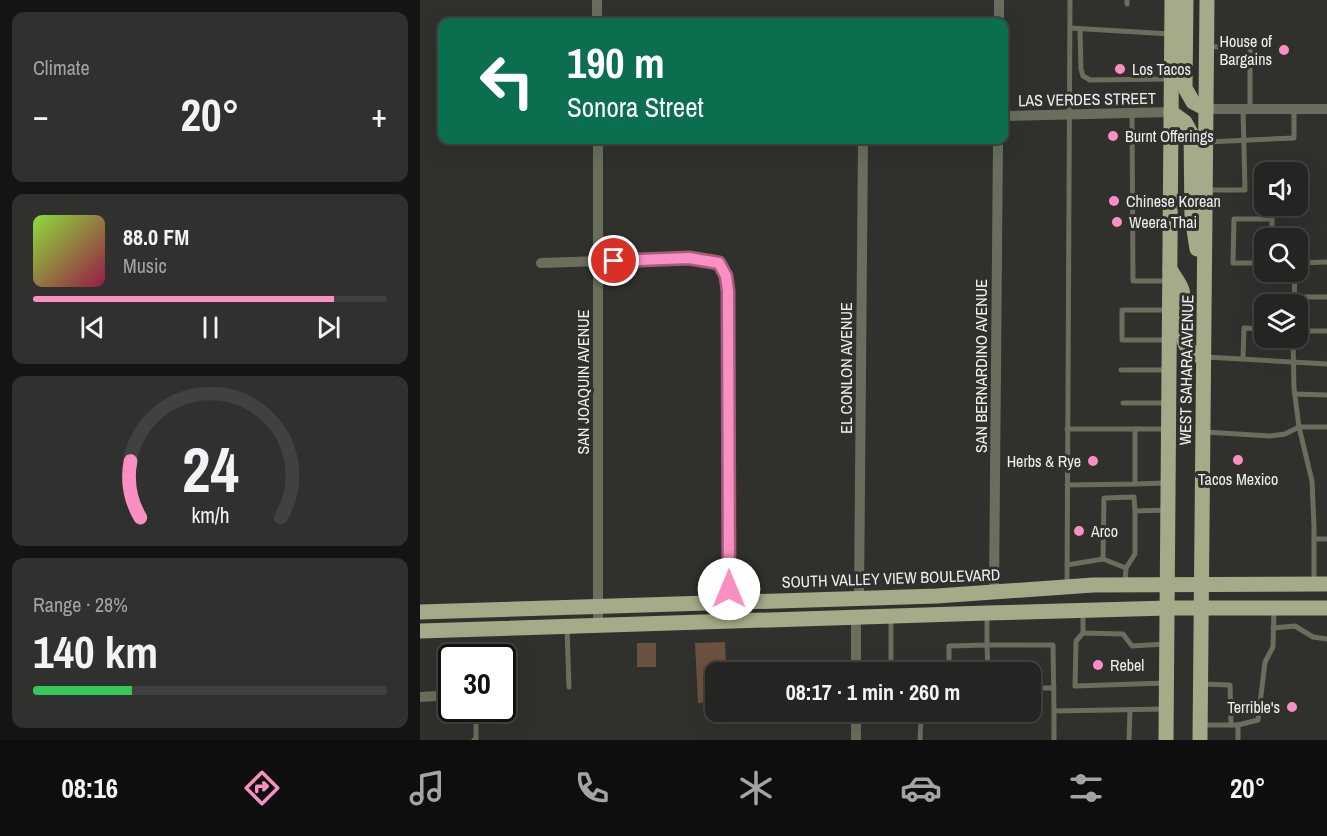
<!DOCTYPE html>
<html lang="en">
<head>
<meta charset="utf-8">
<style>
  body { margin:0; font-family:"Archivo Narrow",sans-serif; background:#30302f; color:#f1f3f6; height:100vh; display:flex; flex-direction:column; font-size:22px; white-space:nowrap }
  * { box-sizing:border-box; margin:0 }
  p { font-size:20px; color:#a3a4a5 }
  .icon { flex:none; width:33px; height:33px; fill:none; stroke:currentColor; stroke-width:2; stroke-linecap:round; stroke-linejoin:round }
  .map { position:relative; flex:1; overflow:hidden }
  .panel { display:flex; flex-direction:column; gap:12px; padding:12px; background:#141413; width:420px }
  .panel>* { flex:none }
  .banner { position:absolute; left:18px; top:18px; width:570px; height:126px; border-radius:12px; box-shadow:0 6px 24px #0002,0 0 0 2px #414140; background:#0b6e4f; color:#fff; overflow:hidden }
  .fabs { position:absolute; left:834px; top:162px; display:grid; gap:12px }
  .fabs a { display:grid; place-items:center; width:54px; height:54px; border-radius:12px; background:#242422; box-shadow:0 6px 24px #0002,0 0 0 2px #414140; font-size:30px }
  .speed { position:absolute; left:18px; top:644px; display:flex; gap:12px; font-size:30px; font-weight:700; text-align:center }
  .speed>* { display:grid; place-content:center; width:78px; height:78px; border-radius:50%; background:#242422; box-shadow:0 6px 24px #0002,0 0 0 2px #414140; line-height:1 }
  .speed .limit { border:3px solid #111; border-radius:9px; background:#fff; color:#111 }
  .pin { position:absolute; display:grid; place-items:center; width:51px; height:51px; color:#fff; margin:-26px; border:3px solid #fff; border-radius:50%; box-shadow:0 2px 6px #0007 }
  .me { position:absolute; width:66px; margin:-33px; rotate:0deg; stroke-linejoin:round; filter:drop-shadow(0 0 4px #0008) }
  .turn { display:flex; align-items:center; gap:21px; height:126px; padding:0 30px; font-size:27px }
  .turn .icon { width:78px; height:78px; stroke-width:2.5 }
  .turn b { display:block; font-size:42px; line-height:51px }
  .big { font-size:45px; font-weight:700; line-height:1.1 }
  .panel .card { flex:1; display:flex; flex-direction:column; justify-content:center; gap:9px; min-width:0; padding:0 21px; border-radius:12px; background:#30302f }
  .panel .dial { align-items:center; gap:0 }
  .dial svg { height:156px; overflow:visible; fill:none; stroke:#414140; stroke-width:7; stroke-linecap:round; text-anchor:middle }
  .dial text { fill:#f1f3f6; stroke:none }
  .song { display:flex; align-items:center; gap:18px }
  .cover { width:72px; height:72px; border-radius:9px; background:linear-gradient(135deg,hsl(90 70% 55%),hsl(340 70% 35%)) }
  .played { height:6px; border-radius:3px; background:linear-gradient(90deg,#fc8fc2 85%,#414140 85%) }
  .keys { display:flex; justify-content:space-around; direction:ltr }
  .heat { display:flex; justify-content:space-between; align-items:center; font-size:33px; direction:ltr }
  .charge { height:9px; border-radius:4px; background:linear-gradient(90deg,#34c759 28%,#414140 0) }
  .trip { position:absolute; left:285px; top:662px; width:336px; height:60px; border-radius:12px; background:#242422; box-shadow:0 6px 24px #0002,0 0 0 2px #414140; font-weight:700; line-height:60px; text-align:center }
  .dock { display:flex; height:96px; justify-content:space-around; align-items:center; background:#0e0e0e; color:#a3a4a5 }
  .dock .icon { width:42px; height:42px }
  .dock .active { color:#fc8fc2 }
  .dock b { font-size:27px; color:#f1f3f6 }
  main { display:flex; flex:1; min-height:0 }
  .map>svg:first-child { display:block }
  .green { fill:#6b513f }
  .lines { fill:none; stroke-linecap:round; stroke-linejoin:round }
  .service { stroke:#6a6e5d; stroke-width:5 }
  .minor { stroke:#6a6e5d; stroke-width:10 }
  .primary { stroke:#a4ab88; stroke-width:15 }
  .route-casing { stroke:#a45d7e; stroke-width:15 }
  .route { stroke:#fc8fc2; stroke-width:10 }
  .poi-dot { fill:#fc8fc2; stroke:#30302d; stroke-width:2 }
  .labels { text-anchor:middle; stroke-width:6; stroke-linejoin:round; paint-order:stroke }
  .poi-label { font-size:16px; fill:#efefed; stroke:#30302d; text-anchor:start }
  .street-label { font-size:16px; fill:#efefed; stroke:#30302d }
</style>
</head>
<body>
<main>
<section class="panel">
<div class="card"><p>Climate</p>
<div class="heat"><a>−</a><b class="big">20°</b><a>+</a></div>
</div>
<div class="card">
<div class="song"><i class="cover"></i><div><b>88.0 FM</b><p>Music</p></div></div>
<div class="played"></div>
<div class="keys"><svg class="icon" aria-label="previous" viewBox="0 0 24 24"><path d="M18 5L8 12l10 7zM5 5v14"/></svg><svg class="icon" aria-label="pause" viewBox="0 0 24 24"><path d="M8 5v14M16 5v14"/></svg><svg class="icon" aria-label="next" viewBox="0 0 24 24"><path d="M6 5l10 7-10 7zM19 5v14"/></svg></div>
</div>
<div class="card dial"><svg viewBox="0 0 100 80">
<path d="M14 69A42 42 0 1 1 86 69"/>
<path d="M14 69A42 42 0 0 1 9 40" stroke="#fc8fc2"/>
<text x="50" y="56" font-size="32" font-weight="700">24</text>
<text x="50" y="72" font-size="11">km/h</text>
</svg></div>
<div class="card"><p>Range · 28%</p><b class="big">140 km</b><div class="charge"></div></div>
</section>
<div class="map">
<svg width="907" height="740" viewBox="0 0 907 740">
  <rect width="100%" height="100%" fill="#30302d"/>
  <g class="green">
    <polygon points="305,642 306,665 303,672 296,672 295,690 291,702 278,703 275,643"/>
    <rect x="217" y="643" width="19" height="24"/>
  </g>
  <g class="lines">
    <g class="service">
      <polyline points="707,4 707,0"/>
      <polyline points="650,28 750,34"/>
      <polyline points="660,29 661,69 663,76 670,80 750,79"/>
      <polyline points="788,47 830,46 830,109"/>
      <polyline points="712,114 713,281 749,281"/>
      <polyline points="787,142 874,138 874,109"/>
      <polyline points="788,190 825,190 823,109"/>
      <polyline points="712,201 749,200"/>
      <polyline points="844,263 813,263 814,219 852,219 852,238"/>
      <polyline points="878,263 907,262"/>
      <polyline points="874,297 907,297"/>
      <polyline points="874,304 875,272"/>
      <polyline points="748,310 702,310 702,340 748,340"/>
      <polyline points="878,331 907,331"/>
      <polyline points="873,338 874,388 879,427 892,481 894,526 894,583"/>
      <polyline points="786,357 907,364"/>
      <polyline points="823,358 824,328 844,329"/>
      <polyline points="701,370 747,370"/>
      <polyline points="875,394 907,395"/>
      <polyline points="703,403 747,403"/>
      <polyline points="647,429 747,429"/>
      <polyline points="785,432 850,436 865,434 879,427 907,427"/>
      <polyline points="715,484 746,483"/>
      <polyline points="647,485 715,484 715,429"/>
      <polyline points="894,539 907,539"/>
      <polyline points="647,565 683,559"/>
      <polyline points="706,568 683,559 684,498 714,497 715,511 747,510"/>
      <polyline points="705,582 706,568 715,554 715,511"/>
      <polyline points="647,586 650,0"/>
      <polyline points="663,612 663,633 656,641 655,686 746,683"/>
      <polyline points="567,614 567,645 633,645 634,711"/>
      <polyline points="471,617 471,672"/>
      <polyline points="147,628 149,687"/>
      <polyline points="853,628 875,626 893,637 907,639"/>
      <polyline points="663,633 703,634 712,646 745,644"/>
      <polyline points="529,672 529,646 567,645 568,672"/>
      <polyline points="782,684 810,685 811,725"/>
      <polyline points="610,688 634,688"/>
      <polyline points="783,725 818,725 838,720 845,662 853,647 854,610"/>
      <polyline points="54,740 56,739 56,708"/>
      <polyline points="500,740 501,716"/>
      <polyline points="634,740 634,711 745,709"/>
      <polyline points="709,740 710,710"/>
      <polyline points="818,740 818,725"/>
    </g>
    <g class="minor">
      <polyline points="177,0 177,22"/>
      <polyline points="579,22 579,0"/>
      <polyline points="786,109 907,109"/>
      <polyline points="584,116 751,112"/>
      <polyline points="178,140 178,625"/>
      <polyline points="121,263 269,258 299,263 306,276 308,291 309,602"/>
      <polyline points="574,592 578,140"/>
      <polyline points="439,597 443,140"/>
      <polyline points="436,617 436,672"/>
      <polyline points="0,697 32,695"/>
      <polyline points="436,740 436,711"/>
    </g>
    <g class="primary">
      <polyline points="766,0 765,88 773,102 786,109"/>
      <polyline points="751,112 765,122 771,133 772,217 777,249"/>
      <path d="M750,269C753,275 760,283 762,290C768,313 750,351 784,357"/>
      <polyline points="0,612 517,596 673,585 907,584"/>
      <polyline points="0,631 567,613 748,608 907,608"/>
      <polyline points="746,740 752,0"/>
      <polyline points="780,740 787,0"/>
    </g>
  </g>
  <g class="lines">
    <defs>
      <polyline id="route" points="194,261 269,258 299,263 306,276 308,291 309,589"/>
    </defs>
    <use href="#route" class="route-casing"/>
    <use href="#route" class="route"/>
  </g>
  <g class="poi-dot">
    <circle cx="864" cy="50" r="6"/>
    <circle cx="700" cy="69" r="6"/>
    <circle cx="693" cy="136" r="6"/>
    <circle cx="694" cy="201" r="6"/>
    <circle cx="697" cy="222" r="6"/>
    <circle cx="818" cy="460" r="6"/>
    <circle cx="673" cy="461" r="6"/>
    <circle cx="659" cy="531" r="6"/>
    <circle cx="678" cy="665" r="6"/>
    <circle cx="872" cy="707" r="6"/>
  </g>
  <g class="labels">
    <g class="poi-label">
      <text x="852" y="47" text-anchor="end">House of<tspan x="852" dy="18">Bargains</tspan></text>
      <text x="712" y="75">Los Tacos</text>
      <text x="705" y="142">Burnt Offerings</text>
      <text x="706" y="207">Chinese Korean</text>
      <text x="709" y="228">Weera Thai</text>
      <text x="661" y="467" text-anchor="end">Herbs &amp; Rye</text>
      <text x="818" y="485" text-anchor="middle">Tacos Mexico</text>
      <text x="671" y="537">Arco</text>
      <text x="690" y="671">Rebel</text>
      <text x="860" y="713" text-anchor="end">Terrible's</text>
    </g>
    <g class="street-label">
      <text transform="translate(667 99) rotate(-1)" y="6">LAS VERDES STREET</text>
      <text transform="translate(561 366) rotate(-90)" y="6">SAN BERNARDINO AVENUE</text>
      <text transform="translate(426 368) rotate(-90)" y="6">EL CONLON AVENUE</text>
      <text transform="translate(766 370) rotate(-89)" y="6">WEST SAHARA AVENUE</text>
      <text transform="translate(163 382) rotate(-90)" y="6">SAN JOAQUIN AVENUE</text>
      <text transform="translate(471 578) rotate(-2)" y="6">SOUTH VALLEY VIEW BOULEVARD</text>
    </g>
  </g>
</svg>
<div class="fabs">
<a><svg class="icon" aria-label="sound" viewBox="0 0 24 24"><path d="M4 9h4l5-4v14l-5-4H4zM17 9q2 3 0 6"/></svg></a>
<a><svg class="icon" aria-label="search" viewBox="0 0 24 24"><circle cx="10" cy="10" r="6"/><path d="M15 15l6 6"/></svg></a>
<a><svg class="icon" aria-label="layers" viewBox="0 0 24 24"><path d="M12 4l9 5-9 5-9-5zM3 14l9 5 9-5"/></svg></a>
</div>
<div class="speed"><div class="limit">30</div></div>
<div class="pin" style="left:194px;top:261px;background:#d93025"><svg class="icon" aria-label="arrive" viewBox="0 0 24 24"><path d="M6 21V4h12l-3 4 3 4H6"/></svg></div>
<svg class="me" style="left:309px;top:589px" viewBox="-20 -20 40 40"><circle r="19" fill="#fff"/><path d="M0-13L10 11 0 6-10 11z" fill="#fc8fc2"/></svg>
<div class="trip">08:17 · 1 min · 260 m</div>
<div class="banner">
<div class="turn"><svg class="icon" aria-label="left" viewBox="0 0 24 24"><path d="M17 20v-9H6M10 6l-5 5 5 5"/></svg><div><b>190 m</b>Sonora Street</div></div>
</div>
</div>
</main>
<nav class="dock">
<b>08:16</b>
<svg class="icon active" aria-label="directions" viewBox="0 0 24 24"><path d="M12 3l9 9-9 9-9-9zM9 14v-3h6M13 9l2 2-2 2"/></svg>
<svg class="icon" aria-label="music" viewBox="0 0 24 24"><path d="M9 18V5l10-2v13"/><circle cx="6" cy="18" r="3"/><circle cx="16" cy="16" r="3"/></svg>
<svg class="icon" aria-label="phone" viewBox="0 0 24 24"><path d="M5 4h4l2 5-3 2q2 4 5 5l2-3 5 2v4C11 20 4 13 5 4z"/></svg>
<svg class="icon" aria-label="climate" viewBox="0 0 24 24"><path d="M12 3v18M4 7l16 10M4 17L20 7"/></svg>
<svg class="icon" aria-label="car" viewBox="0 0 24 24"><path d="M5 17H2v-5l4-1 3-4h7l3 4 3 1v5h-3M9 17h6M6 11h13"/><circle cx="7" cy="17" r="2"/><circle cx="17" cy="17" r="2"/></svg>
<svg class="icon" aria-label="filters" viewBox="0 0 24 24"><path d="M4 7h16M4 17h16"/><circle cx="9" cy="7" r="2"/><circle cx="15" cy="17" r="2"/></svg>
<b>20°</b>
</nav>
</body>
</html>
